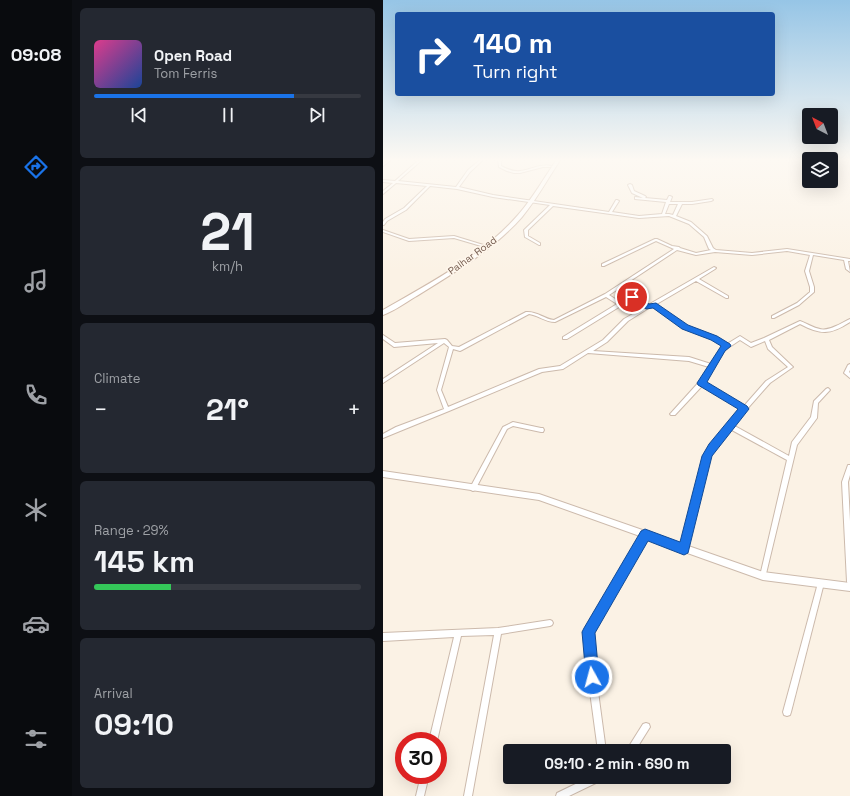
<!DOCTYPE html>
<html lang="en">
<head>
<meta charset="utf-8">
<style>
  body { margin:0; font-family:"Space Grotesk",sans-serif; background:#242831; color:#f1f3f6; height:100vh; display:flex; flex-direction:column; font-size:15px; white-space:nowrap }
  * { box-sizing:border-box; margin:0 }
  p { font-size:13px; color:#9ea1a6 }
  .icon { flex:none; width:22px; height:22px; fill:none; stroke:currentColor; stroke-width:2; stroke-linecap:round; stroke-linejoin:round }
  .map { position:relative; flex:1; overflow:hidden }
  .details { display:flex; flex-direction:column; gap:8px; padding:8px; background:#0d0f14; width:311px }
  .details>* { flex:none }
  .guide { position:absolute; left:12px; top:12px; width:380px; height:84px; border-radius:4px; box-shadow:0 4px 16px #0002; background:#1a4fa0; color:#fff; overflow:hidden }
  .needle { width:26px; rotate:318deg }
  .fabs { position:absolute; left:419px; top:108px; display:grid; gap:8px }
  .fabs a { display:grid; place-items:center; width:36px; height:36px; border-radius:4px; background:#171b24; box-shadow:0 4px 16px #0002; font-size:20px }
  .speed { position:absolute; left:12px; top:732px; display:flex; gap:8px; font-size:20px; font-weight:700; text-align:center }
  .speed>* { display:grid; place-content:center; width:52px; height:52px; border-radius:50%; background:#171b24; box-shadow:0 4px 16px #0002; line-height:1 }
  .speed .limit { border:6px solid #d22; background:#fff; color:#111 }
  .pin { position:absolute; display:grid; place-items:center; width:34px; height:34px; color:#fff; margin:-17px; border:2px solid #fff; border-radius:50%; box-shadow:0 1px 4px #0007 }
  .me { position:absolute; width:44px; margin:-22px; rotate:353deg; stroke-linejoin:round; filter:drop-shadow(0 0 3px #0008) }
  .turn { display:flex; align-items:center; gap:14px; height:84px; padding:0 12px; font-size:18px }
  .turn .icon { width:52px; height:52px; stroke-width:2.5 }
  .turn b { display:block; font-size:28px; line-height:34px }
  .big { font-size:30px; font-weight:600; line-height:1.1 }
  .details .widget { flex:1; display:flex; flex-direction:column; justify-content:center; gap:6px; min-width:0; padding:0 14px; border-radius:6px; background:#242831 }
  .details .dial { align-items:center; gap:0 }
  .dial b { font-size:52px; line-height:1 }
  .song { display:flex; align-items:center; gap:12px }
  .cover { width:48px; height:48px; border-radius:6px; background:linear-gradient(135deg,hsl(330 70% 55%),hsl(220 70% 35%)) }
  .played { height:4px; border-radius:2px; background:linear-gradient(90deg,#1a73e8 75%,#363941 75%) }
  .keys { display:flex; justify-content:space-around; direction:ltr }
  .heat { display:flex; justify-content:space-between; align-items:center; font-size:22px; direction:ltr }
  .charge { height:6px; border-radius:3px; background:linear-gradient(90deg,#34c759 29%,#363941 0) }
  .trip { position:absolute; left:120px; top:744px; width:228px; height:40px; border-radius:4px; background:#171b24; box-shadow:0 4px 16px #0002; font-weight:600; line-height:40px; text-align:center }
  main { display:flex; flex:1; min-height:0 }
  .menu { display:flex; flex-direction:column; width:72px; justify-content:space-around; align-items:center; background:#090b0e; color:#9ea1a6 }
  .menu .icon { width:28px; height:28px }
  .menu .on { color:#1a73e8 }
  .menu b { font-size:18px; color:#f1f3f6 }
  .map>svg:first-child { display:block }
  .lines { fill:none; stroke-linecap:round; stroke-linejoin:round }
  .minor-casing { stroke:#ccbaac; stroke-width:2 }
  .tertiary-casing { stroke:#ccbaac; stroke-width:2 }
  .secondary-casing { stroke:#d1bcad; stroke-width:2 }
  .minor { fill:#fff; fill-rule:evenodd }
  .tertiary { fill:#fff; fill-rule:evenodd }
  .secondary { fill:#fff; fill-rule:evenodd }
  .route { fill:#1a73e8; stroke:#114b97 }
  .labels { text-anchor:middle; stroke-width:3.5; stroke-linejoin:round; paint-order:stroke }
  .far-street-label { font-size:10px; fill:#72594c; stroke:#fef6eb }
</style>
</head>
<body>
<main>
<nav class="menu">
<b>09:08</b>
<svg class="icon on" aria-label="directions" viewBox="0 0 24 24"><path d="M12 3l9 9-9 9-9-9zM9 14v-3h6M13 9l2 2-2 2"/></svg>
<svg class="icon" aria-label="music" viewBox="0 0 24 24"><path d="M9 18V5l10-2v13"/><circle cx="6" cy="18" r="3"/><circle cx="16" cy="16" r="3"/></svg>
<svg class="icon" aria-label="phone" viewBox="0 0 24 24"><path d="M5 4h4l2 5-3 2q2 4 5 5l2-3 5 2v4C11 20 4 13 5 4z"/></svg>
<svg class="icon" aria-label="climate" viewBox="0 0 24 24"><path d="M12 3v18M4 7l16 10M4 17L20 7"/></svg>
<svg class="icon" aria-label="car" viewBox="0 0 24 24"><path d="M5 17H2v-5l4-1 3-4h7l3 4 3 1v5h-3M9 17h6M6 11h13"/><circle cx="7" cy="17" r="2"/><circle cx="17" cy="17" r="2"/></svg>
<svg class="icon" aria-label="filters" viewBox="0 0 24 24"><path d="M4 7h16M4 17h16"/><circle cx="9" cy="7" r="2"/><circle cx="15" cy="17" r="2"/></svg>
</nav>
<section class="details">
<div class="widget">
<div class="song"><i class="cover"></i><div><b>Open Road</b><p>Tom Ferris</p></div></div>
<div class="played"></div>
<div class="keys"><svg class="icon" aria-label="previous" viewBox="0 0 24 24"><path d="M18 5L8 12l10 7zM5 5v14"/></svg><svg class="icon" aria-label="pause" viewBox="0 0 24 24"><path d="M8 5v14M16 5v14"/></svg><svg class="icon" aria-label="next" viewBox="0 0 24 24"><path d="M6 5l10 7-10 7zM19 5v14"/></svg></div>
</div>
<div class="widget dial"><b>21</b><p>km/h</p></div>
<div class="widget"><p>Climate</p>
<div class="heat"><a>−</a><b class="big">21°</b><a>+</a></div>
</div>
<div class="widget"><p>Range · 29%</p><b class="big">145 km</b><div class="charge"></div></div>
<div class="widget"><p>Arrival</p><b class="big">09:10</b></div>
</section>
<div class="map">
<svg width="467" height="796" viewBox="0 0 467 796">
  <rect width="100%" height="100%" fill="#fbf2e5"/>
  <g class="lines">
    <defs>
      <g id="minor">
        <polygon points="6,159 8,160 0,166 0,164"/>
        <path d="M37,159H40L15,181L73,187L85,170L98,159H101L87,172L76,187L110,195L226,212L233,200H234L236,201L229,212L256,216L279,214L283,202L252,199V197L260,198L249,193L245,185L247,184L249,185L251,191L262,196L263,197L262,198L284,200L286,196H287L289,197L287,202H309L329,199L330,200L328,201L309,204H299L293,216L308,222L324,236L330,248L333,250L369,253L404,249L467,259V261H465L467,272L463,269L461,260L430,255L426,271L431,287V292L416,305L391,318H389V316L414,303L427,292V287L422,271L427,255L404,251L369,255L332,252L313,255L294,250L226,295L237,302L249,296L265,305L331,267L333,268L332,269L316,279L345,296V298H343L313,281L272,305L304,326L333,337L344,344L357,336L368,343L381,338L417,321C430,326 438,334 453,326C458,324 462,321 467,319V322C447,335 438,335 417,324L386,340L389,347L410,367L387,383L350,425L406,456L409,442L428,417L431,401L443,389L445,388L447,390L435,403L434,418L414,445L382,578L380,579L378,578L377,576L404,460L347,429L327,457L304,549L303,551L301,552L299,551L298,549L321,456L344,425L358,409L319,386L292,415H288L287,414L288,413L316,382L326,367L306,361L205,353L180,369L159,372L66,411L17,431L0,438V434L13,427L61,409L54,390L66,347L61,343L0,383V379L55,343L11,347L0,339V335L12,343L62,339L64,340L69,346L76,347L143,312C154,311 161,319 171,320L222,294L291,249L273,241L221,266H219V264L272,239H274L289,246L296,247L297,248L313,253L328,250L326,249L321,237L306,224L286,216L256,218L170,206L145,230V236L157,243V245H156L142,237L141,230L167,205L110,197L74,189L47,186L23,210L4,221L1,225H0V222L2,219L21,208L44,186L13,183L0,194V191L10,183L0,182V180L12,181ZM286,204H295L290,215L286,214H282ZM223,297L234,304L180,337V339H184L249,299L262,307L241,319L220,340L177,366L156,369L65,407L58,390L70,349L77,351L79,350L146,314C155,315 162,322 172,322ZM269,306L300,328L329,339L341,346L338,348L328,364L306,357L210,351L224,342L245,321ZM357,340L368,347L382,341L385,349L405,367L383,381L361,406L321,382L342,350Z"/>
        <path d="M115,159H118V166C124,169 130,172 137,171C148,170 158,163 169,166L167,167H160L137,173H131L124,171L116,167Z"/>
        <polygon points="0,230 26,239 71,236 107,247 105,248 71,238 26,241 0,232"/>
        <polygon points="467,364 467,370 466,372 467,373 467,378 461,373 465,365"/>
        <polygon points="130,422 158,428 160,428 161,430 160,432 158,432 130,426 124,429 92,490 90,491 88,490 87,488 88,486 120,427"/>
        <polygon points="465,465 467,465 467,475 465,482 467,521 467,585 465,584 464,582 459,482"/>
        <polygon points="262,532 264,533 265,535 264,537 209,633 211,662 223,751 215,751 203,662 202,632 260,533"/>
        <polygon points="438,580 440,581 441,583 408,712 407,715 404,716 401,715 400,712 435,583 436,581"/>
        <polygon points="167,620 169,621 170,623 169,625 167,626 118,634 89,796 81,796 111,635 78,636 54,741 46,741 71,637 0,641 0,633 115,628"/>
        <polygon points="263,723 266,724 267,727 252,751 243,751 260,724"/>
        <polygon points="38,775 46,775 41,796 33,796"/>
        <polygon points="207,777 220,777 219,780 186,796 173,796 174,793"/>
      </g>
      <polygon id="tertiary" points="0,471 156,494 380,572 467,583 467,591 380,580 156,500 0,477"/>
      <path id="secondary" d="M174,159H178C165,178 154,199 139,217C109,251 69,274 32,297C22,303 11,311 0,315V310C47,283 99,256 135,215C150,198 161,178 174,159Z"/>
    </defs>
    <use href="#minor" class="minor-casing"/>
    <use href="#tertiary" class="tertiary-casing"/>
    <use href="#secondary" class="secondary-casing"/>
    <use href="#minor" class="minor"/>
    <use href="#tertiary" class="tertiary"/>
    <use href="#secondary" class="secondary"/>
  </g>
  <linearGradient id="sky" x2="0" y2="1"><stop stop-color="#96c5e6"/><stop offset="0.59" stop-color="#fdf9f3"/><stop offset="1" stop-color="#fdf9f3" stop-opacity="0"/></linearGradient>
  <rect width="467" height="271" fill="url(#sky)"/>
  <polygon class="route" points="249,295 266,304 273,303 305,325 334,336 347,344 348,346 342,351 324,382 364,406 366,409 329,456 305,553 301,555 265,541 212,633 216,677 214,682 209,684 205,682 203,677 199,632 201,628 258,531 262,529 297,542 319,456 326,444 355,409 315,385 314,383 338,346 328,340 299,329 270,308 263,309 247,299 245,297"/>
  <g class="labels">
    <g class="far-street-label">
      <text transform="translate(89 255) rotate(-36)" y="4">Palhar Road</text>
    </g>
  </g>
</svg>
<div class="fabs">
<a><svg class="needle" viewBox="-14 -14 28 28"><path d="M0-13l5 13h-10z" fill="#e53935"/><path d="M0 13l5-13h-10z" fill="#9ea1a6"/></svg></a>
<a><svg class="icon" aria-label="layers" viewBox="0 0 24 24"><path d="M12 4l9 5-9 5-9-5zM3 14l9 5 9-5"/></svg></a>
</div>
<div class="speed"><div class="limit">30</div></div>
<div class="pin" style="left:249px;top:297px;background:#d93025"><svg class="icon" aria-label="arrive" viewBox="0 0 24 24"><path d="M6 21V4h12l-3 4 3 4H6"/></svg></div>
<svg class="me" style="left:209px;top:677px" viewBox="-20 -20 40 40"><circle r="17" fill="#1a73e8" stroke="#fff" stroke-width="3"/><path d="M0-11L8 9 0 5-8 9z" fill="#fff"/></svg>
<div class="trip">09:10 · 2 min · 690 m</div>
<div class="guide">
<div class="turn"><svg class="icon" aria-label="right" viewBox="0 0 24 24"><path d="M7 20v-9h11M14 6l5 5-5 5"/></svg><div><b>140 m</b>Turn right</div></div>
</div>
</div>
</main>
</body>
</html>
